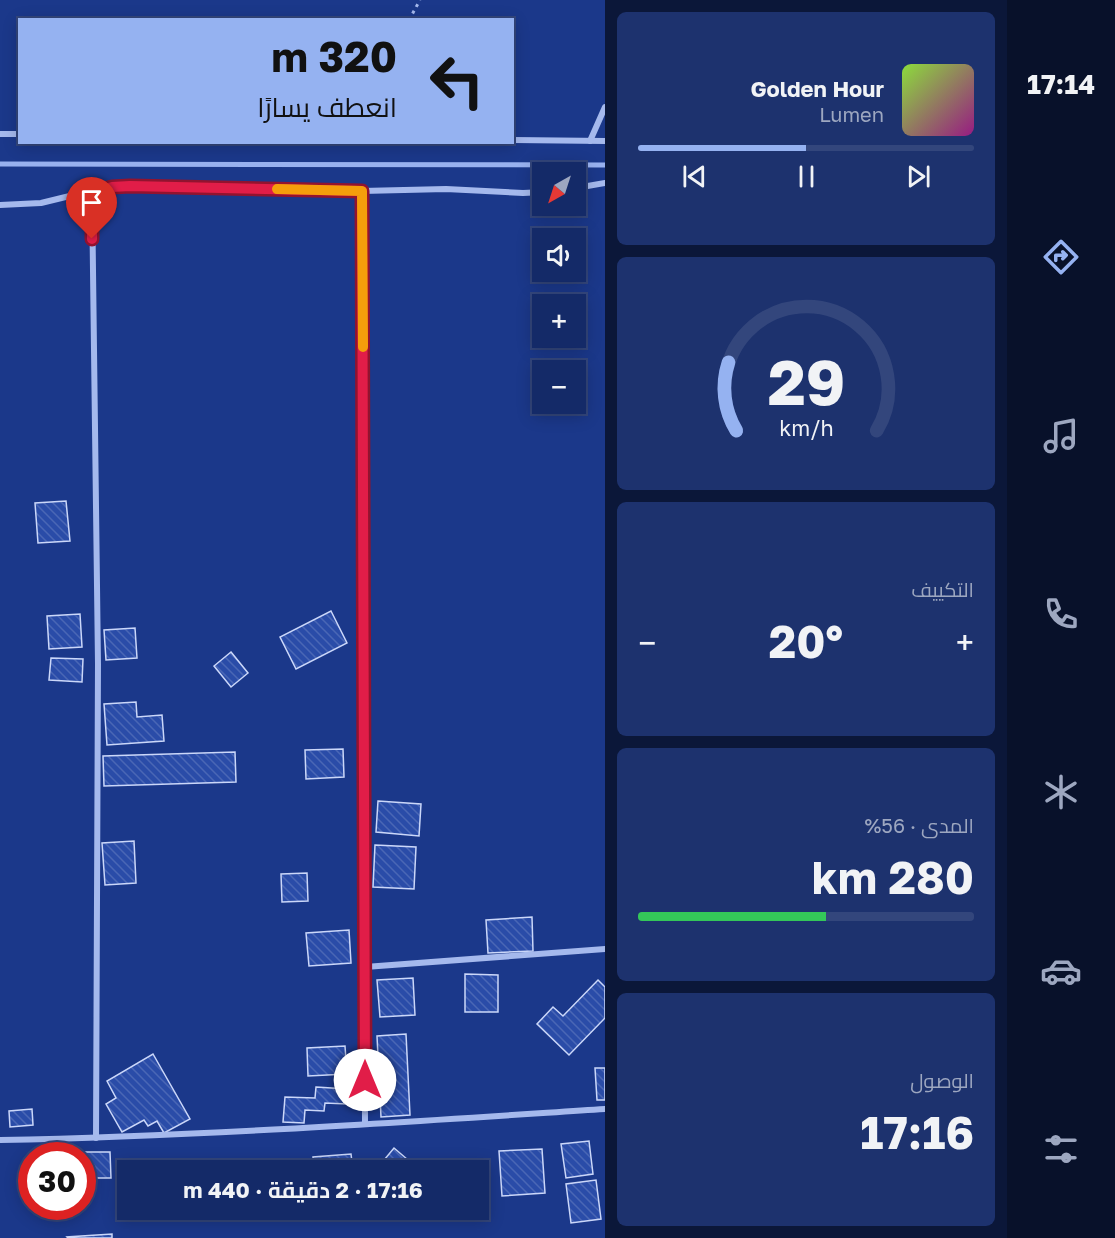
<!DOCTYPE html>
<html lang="ar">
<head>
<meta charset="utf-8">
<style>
  body { margin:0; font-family:"Golos Text",Cairo,sans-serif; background:#1d326e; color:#f1f3f6; direction:rtl; height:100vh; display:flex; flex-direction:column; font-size:22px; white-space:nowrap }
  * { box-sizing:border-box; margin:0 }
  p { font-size:20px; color:#9da7c0 }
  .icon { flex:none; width:33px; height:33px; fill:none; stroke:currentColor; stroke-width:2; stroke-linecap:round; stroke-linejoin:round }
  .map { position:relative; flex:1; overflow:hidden; direction:ltr }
  .side { display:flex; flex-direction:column; gap:12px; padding:12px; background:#0b1739; width:402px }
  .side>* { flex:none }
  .top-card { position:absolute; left:18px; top:18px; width:496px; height:126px; border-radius:0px; box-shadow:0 3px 15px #0003,0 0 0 2px #33467c; direction:rtl; background:#95b2f1; color:#111; overflow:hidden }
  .needle { width:39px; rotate:219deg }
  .tools { position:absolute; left:532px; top:162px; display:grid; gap:12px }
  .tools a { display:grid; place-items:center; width:54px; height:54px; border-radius:0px; background:#142a68; box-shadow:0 3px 15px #0003,0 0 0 2px #33467c; font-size:30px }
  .speed { position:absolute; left:18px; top:1142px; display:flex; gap:12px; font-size:30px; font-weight:700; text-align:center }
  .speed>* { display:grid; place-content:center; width:78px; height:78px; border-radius:50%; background:#142a68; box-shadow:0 3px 15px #0003,0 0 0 2px #33467c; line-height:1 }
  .speed .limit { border:9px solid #d22; background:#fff; color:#111 }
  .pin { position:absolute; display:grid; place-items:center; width:51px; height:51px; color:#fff; margin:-62px -26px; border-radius:50% 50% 50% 0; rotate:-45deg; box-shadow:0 0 6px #0007 }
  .pin .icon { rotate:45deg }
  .me { position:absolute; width:66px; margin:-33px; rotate:0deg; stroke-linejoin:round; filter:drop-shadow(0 0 4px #0008) }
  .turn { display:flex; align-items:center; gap:21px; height:126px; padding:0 18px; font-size:27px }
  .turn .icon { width:78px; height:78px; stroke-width:2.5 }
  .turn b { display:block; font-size:42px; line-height:51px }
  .big { font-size:45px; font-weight:700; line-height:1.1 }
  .side .widget { flex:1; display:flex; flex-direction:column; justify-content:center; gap:9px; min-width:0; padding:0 21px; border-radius:9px; background:#1d326e }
  .side .dial { align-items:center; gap:0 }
  .dial svg { height:156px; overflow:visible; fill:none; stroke:#33467c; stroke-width:7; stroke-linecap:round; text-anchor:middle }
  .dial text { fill:#f1f3f6; stroke:none }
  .song { display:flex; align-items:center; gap:18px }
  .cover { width:72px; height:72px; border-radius:9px; background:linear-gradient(135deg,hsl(90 70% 55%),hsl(310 70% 35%)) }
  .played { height:6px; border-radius:3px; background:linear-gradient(90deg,#95b2f1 50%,#33467c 50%) }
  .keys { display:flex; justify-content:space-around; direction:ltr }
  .heat { display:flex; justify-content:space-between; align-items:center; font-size:33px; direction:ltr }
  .charge { height:9px; border-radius:4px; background:linear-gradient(90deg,#34c759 56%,#33467c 0) }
  .trip { position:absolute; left:117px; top:1160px; width:372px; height:60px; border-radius:0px; background:#142a68; box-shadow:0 3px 15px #0003,0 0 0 2px #33467c; font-weight:700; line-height:60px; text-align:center; direction:rtl }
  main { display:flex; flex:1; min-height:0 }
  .menu { display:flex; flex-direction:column; width:108px; justify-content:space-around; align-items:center; background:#08112a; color:#9da7c0 }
  .menu .icon { width:42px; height:42px }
  .menu .current { color:#95b2f1 }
  .menu b { font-size:27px; color:#f1f3f6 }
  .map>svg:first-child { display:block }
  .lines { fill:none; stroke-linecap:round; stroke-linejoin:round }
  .stream { stroke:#98b1ef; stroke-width:5 }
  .building { fill:url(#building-back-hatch); stroke:#cbd7f9; stroke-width:1.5 }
  .path { stroke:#a5b9ed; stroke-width:3; stroke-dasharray:3 4.5; stroke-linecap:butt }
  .minor { stroke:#a5b9ed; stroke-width:6 }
  .route-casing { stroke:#92132f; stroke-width:15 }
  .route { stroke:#e11d48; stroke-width:10 }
  .slow { stroke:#f59e0b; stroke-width:10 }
</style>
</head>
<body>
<main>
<nav class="menu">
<b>17:14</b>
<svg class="icon current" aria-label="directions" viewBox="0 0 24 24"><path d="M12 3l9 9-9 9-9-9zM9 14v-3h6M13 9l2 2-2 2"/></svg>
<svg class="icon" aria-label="music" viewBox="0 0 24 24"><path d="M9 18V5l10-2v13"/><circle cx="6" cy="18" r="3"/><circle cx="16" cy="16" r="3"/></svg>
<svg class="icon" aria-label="phone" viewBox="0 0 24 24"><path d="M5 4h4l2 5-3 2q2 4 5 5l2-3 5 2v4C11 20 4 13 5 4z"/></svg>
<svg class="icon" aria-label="climate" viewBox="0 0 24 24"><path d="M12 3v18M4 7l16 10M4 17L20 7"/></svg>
<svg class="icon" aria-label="car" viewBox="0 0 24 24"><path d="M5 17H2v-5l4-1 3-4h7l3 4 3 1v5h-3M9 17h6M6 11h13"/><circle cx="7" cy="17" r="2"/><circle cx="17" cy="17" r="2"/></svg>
<svg class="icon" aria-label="filters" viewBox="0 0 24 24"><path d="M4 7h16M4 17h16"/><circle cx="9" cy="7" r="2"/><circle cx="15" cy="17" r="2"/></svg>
</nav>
<section class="side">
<div class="widget">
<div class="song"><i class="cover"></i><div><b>Golden Hour</b><p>Lumen</p></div></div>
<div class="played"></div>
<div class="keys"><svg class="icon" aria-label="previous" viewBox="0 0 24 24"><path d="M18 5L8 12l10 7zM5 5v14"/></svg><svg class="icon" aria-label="pause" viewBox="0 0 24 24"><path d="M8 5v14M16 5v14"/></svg><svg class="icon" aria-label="next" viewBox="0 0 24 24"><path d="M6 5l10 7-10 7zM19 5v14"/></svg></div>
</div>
<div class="widget dial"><svg viewBox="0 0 100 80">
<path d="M14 69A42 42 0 1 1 86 69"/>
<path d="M14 69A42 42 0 0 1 10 34" stroke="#95b2f1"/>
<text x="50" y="56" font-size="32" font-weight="700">29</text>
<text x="50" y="72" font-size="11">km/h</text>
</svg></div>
<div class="widget"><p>التكييف</p>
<div class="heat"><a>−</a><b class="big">20°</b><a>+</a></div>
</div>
<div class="widget"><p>المدى · 56%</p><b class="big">280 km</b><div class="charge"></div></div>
<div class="widget"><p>الوصول</p><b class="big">17:16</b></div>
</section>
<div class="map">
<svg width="605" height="1238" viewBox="0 0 605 1238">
  <defs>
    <pattern id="building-back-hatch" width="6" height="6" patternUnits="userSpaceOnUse" patternTransform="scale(1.5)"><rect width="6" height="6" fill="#2a4ca8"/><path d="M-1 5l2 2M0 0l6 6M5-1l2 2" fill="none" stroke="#4a67b5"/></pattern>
  </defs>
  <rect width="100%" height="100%" fill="#1b388a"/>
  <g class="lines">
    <polyline class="stream" points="0,164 605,165"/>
  </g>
  <g class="building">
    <polygon points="66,501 70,541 38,543 35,503"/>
    <polygon points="331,611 347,643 296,669 280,637"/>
    <polygon points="80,614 82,647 49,649 47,616"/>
    <polygon points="135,628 137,658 106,660 104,630"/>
    <polygon points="231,652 248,673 231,687 214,666"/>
    <polygon points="51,658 83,659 82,682 49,680"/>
    <polygon points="136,702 137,717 162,715 164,741 107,745 104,704"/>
    <polygon points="343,749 344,777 306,779 305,750"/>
    <polygon points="235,752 236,782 104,786 103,756"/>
    <polygon points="378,801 421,804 419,836 376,832"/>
    <polygon points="134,841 136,883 105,885 102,843"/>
    <polygon points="375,845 416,847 414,889 373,887"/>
    <polygon points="307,873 308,901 282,902 281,874"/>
    <polygon points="532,917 533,951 488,953 486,920"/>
    <polygon points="349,930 351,963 309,966 306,933"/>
    <polygon points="465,974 498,975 498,1012 465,1012"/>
    <polygon points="413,978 415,1015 380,1017 377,980"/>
    <polygon points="598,980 605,987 605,1018 569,1055 537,1024 553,1007 563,1016"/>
    <polygon points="406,1034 410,1115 381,1117 377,1036"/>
    <polygon points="345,1046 347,1074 308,1076 307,1048"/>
    <polygon points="153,1054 190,1119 164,1133 157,1121 148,1126 144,1120 122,1132 106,1104 116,1098 107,1081"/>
    <polygon points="595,1068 605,1068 605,1100 597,1100"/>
    <polygon points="316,1087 347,1089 347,1104 325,1103 324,1111 305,1110 304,1123 283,1122 285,1097 315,1098"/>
    <polygon points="32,1109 33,1125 10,1127 9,1111"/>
    <polygon points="589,1141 593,1174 566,1178 561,1144"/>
    <polygon points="394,1148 414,1165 410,1170 386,1170 380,1165"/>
    <polygon points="542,1149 545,1193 502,1196 499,1151"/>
    <polygon points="83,1152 110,1152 111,1178 84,1178"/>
    <polygon points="351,1154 353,1170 314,1170 313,1157"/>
    <polygon points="596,1180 601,1219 571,1223 566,1184"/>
    <polygon points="112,1234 112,1238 68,1238 67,1237"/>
  </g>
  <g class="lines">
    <polyline class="path" points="409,20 420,0"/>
    <g class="minor">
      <polyline points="0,134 20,134"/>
      <polyline points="513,140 605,141"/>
      <polyline points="590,141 605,107"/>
      <polyline points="576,188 605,183"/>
      <polyline points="362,191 365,1124"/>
      <polyline points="92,192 98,664 96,1138"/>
      <polyline points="0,205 41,203 82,193 112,187 130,186 362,191 446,189 523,193 543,192"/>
      <polyline points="365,967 605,949"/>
      <path d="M0,1140C202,1136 403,1122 605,1109"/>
    </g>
  </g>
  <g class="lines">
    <defs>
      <polyline id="route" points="92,239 92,192 112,187 130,186 362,191 365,1080"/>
    </defs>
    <use href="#route" class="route-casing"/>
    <use href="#route" class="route"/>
    <polyline class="slow" points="277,189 362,191 363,347"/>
  </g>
</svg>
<div class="tools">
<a><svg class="needle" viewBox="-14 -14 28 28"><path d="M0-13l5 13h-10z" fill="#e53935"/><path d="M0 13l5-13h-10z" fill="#9da7c0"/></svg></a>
<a><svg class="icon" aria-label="sound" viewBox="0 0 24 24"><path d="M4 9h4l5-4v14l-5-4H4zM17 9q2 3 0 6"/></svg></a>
<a>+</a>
<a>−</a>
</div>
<div class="speed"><div class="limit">30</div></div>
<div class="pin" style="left:92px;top:239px;background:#d93025"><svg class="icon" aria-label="arrive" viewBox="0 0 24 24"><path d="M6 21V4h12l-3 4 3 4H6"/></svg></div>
<svg class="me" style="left:365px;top:1080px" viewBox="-20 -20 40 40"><circle r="19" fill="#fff"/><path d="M0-13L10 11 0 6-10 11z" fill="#e11d48"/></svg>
<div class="trip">17:16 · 2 دقيقة · 440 m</div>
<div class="top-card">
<div class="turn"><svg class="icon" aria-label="left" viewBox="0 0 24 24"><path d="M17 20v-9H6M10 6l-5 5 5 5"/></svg><div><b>320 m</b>انعطف يسارًا</div></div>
</div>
</div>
</main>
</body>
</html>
